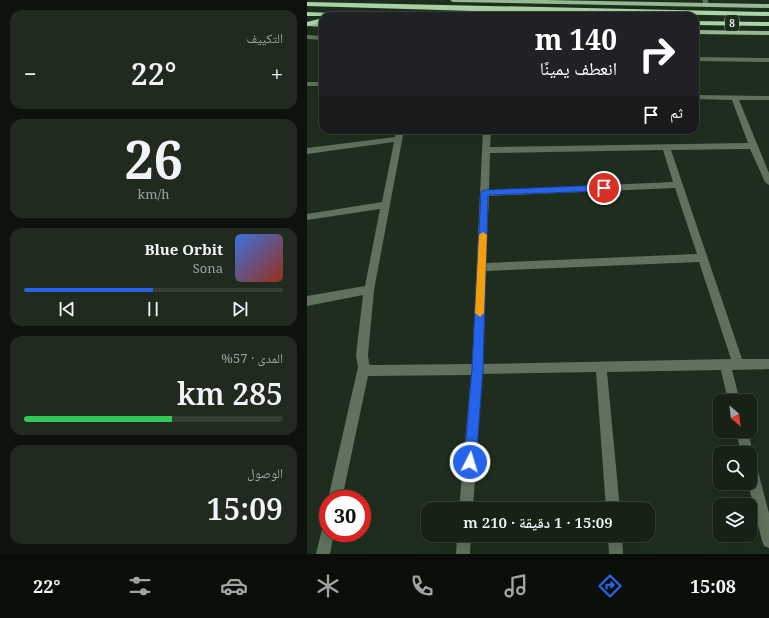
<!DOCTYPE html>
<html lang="ar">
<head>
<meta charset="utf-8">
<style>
  body { margin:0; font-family:"Noto Serif","Noto Naskh Arabic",serif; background:#202a1f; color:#f1f3f6; direction:rtl; height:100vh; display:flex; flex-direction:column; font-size:15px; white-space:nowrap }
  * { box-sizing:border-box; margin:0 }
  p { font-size:13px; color:#9ea4a1 }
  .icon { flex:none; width:22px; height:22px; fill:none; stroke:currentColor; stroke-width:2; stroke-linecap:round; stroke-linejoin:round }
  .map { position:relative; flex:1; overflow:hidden; direction:ltr }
  .sheet { display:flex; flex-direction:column; gap:10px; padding:10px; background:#0d130c; width:307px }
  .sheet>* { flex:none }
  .guide { position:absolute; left:12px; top:12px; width:380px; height:122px; border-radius:12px; box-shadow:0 4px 16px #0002,0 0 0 1px #363f35; direction:rtl; background:#202124; color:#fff; overflow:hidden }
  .needle { width:26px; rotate:152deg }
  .buttons { position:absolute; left:406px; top:394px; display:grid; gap:8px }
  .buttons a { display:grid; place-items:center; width:44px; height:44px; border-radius:8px; background:#172216; box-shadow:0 4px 16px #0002,0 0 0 1px #363f35; font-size:20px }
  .speed { position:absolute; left:12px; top:490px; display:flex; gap:8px; font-size:20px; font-weight:700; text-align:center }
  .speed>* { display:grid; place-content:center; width:52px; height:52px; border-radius:50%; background:#172216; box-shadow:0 4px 16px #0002,0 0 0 1px #363f35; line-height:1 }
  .speed .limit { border:6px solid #d22; background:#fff; color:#111 }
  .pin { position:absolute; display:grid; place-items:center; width:34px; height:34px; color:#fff; margin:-17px; border:2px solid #fff; border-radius:50%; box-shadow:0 1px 4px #0007 }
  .me { position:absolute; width:44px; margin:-22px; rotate:5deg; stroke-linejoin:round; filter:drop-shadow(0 0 3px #0008) }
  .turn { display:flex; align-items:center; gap:14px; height:84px; padding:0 16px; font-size:18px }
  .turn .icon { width:52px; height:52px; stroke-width:2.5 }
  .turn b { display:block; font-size:28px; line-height:34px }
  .then { display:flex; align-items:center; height:38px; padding:0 16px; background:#0003; gap:8px; font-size:15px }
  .big { font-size:30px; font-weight:600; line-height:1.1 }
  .sheet .widget { flex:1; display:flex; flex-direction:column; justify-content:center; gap:6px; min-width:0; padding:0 14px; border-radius:12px; background:#202a1f }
  .sheet .dial { align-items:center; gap:0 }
  .dial b { font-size:52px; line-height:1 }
  .song { display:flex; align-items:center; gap:12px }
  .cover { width:48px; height:48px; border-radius:6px; background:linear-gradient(135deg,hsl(220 70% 55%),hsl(10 70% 35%)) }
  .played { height:4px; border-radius:2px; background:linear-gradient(90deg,#2563eb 50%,#363f35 50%) }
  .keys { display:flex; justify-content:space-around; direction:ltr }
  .heat { display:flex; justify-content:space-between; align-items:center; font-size:22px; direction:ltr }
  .charge { height:6px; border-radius:3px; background:linear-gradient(90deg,#34c759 57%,#363f35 0) }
  .trip { position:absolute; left:114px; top:502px; width:234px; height:40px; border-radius:12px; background:#172216; box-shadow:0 4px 16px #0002,0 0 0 1px #363f35; font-weight:600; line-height:40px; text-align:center; direction:rtl }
  .menu { display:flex; height:64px; justify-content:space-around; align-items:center; background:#090e09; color:#9ea4a1 }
  .menu .icon { width:28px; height:28px }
  .menu .on { color:#2563eb }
  .menu b { font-size:18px; color:#f1f3f6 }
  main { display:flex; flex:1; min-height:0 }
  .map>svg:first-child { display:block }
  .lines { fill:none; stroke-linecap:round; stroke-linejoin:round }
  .minor { fill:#60715e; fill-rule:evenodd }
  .major { fill:#95b992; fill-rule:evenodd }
  .highway { fill:#aad5a6; fill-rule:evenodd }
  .route { fill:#2563eb; stroke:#184099 }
  .slow { fill:#f59e0b }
  .labels { text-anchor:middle; stroke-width:4; stroke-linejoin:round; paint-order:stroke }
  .shield { fill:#1f2d1e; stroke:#aab6a9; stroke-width:1 }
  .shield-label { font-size:10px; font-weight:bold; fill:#e6f0e5 }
</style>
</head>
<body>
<main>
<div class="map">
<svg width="462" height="554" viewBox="0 0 462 554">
  <rect width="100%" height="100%" fill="#1f2d1e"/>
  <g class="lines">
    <g class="minor">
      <polygon points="395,0 401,0 402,7 398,7"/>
      <polygon points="0,35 16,36 16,40 0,39"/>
      <polygon points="388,57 462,58 462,62 388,61"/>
      <rect x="0" y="82" width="16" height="4"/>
      <path d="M388,95L462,96V100H432L462,173V185L458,182L443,149L364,150L435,359H462V369L425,370L433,401H421L414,370L300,372L313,509H299L289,372L175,374L166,509H152L164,375L61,376L35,499H21L51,367L49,355L56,295L0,306V296L58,286L73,209L0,220V214L75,202L87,142L0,154V148L88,137L89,130H97L67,290L61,355L62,364L64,365L165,364L176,130H184L183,147L441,143L425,100L388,99ZM356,150L366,182L182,190L183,153ZM368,188L390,254L179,263L182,196ZM392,262L424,359L176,364L179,271Z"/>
      <polygon points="429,431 441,431 446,453 444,458 448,459 449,464 462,513 462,548 457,546 455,541 441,483 443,483 443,453 434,453"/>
      <polygon points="21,523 21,533 27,533 23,554 9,554 16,525"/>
      <polygon points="150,535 164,535 163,554 149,554"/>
      <polygon points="301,535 315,535 316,554 302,554"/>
    </g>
    <g class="major">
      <polygon points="143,0 238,0 462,4 462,8 146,2"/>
      <polygon points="0,22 16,23 16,27 0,26"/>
      <polygon points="388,30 462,31 462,35 388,34"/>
    </g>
    <g class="highway">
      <polygon points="0,2 462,12 462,16 166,11 0,6"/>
      <polygon points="0,12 50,14 54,16 0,16"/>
      <polygon points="16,18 16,22 0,26 0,22"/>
      <polygon points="388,21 462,22 462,26 388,25"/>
    </g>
  </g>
  <polygon class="route" points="297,185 301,188 297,191 181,195 176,369 169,462 167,466 163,468 159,466 157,462 165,369 174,192 178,190"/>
  <polygon class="slow" points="176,232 180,235 177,313 173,317 168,313 172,235"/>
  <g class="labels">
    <rect class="shield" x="418" y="15" width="14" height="16" rx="3"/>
    <g class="shield-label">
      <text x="425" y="27">8</text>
    </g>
  </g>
</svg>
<div class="buttons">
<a><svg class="needle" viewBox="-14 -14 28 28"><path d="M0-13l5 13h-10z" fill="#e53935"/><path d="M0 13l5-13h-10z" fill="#9ea4a1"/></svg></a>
<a><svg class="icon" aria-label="search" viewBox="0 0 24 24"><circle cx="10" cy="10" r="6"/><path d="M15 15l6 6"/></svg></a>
<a><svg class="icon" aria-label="layers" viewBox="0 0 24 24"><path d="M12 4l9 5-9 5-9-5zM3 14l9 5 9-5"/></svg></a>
</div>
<div class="speed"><div class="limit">30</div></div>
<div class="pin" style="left:297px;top:188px;background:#d93025"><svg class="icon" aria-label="arrive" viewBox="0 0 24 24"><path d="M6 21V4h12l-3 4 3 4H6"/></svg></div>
<svg class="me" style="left:163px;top:462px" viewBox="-20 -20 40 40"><circle r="17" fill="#2563eb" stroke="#fff" stroke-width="3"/><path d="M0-11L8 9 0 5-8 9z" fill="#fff"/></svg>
<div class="trip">15:09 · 1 دقيقة · 210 m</div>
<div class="guide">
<div class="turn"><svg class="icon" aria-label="right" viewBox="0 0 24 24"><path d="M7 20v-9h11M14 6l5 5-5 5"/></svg><div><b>140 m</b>انعطف يمينًا</div></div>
<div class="then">ثم<svg class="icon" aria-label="arrive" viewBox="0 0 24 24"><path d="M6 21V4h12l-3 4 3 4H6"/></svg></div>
</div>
</div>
<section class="sheet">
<div class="widget"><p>التكييف</p>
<div class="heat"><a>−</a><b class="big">22°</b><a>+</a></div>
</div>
<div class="widget dial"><b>26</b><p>km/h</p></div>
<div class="widget">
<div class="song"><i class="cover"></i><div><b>Blue Orbit</b><p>Sona</p></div></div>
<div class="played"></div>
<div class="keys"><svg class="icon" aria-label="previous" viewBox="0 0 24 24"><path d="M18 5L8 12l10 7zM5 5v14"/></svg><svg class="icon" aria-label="pause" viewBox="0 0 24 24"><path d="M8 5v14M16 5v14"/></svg><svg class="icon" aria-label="next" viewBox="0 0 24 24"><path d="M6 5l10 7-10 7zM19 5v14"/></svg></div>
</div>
<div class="widget"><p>المدى · 57%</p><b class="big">285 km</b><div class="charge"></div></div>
<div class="widget"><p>الوصول</p><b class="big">15:09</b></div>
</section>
</main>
<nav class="menu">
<b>15:08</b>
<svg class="icon on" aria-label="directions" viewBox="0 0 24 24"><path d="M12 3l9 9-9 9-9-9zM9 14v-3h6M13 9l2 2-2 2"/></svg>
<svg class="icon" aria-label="music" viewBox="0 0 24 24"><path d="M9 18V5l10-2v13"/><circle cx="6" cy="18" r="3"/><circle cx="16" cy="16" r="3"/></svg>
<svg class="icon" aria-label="phone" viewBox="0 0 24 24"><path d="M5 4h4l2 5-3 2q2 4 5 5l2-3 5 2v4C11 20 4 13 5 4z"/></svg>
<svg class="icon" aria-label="climate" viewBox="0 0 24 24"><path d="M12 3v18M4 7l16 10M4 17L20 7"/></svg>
<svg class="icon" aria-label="car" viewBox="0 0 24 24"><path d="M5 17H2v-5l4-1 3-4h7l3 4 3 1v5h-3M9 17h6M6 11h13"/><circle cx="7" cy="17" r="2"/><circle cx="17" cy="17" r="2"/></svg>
<svg class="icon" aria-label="filters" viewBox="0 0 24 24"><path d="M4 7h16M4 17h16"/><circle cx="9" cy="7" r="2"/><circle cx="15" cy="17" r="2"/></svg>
<b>22°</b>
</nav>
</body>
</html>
